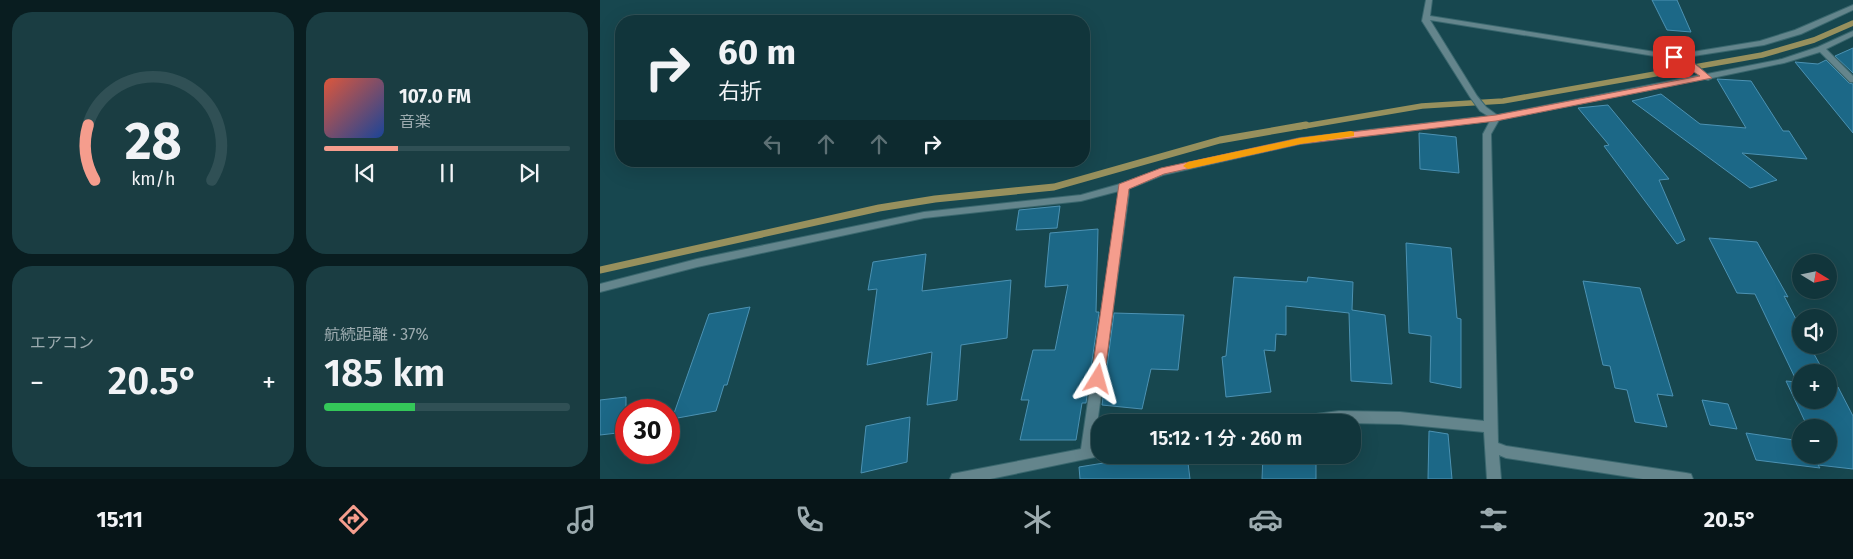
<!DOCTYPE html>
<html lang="ja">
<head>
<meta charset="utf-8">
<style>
  body { margin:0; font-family:"Fira Sans","Noto Sans JP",sans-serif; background:#1a3d42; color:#f1f3f6; height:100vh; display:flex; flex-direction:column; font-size:19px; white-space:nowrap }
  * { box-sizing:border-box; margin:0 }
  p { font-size:16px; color:#9cabaf }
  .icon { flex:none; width:28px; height:28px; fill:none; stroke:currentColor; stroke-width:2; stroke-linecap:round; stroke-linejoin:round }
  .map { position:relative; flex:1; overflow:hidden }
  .drawer { display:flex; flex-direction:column; gap:12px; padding:12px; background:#091d20; width:600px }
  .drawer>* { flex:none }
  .top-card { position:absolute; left:15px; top:15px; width:475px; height:152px; border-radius:20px; box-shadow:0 5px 20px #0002,0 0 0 1px #305055; background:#11353b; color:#f1f3f6; overflow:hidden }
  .needle { width:32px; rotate:100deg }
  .controls { position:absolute; left:1192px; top:254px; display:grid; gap:10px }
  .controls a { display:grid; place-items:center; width:45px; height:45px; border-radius:50%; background:#11353b; box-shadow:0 5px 20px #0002,0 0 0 1px #305055; font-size:25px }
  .speed { position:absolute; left:15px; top:399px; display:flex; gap:10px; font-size:25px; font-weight:700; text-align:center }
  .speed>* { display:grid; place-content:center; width:65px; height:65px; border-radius:50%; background:#11353b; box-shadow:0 5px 20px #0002,0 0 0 1px #305055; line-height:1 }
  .speed .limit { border:8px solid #d22; background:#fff; color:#111 }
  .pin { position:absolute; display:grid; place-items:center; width:42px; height:42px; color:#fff; margin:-21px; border-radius:10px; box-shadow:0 2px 8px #0006 }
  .me { position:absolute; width:55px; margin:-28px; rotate:8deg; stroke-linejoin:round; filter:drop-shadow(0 0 4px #0008) }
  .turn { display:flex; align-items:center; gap:18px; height:105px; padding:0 20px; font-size:22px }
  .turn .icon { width:65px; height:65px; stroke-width:2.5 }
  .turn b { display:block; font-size:35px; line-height:42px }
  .lanes { display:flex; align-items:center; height:48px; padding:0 20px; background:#0003; justify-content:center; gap:25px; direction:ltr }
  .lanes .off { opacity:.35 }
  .big { font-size:38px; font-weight:600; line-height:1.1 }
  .drawer .tile { flex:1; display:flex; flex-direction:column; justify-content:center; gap:8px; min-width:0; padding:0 18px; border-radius:20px; background:#1a3d42 }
  .drawer .dial { align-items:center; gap:0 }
  .dial svg { height:130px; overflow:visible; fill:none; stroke:#305055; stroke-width:7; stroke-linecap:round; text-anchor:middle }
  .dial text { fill:#f1f3f6; stroke:none }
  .song { display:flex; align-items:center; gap:15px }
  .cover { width:60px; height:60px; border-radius:8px; background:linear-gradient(135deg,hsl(10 70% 55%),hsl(220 70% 35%)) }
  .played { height:5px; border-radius:2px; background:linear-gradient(90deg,#f59d8d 30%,#305055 30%) }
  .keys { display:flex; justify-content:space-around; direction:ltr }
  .heat { display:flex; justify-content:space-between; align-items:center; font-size:28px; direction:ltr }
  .charge { height:8px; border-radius:4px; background:linear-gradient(90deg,#34c759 37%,#305055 0) }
  .drawer .tiles { flex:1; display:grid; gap:12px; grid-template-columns:repeat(2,1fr) }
  .trip { position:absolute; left:491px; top:414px; width:270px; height:50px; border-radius:20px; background:#11353b; box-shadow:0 5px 20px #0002,0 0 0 1px #305055; font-weight:600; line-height:50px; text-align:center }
  .dock { display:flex; height:80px; justify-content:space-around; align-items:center; background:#071518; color:#9cabaf }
  .dock .icon { width:35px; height:35px }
  .dock .active { color:#f59d8d }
  .dock b { font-size:22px; color:#f1f3f6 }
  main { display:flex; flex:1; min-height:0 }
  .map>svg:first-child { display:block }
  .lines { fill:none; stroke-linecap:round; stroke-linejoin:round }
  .stream-far1 { stroke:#97905d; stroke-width:5.5 }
  .stream { stroke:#97905d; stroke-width:7 }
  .building { fill:#1c6887; stroke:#4c92b3 }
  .service-casing { stroke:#3a676e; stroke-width:2 }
  .minor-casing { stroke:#3a676e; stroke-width:2 }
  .service { fill:#64858c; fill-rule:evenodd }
  .minor { fill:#64858c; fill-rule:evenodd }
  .route { fill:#f59d8d; stroke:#9f665c }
  .slow { fill:#f59e0b }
</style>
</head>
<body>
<main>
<section class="drawer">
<div class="tiles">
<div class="tile dial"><svg viewBox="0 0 100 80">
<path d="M14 69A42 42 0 1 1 86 69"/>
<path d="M14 69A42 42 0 0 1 10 35" stroke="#f59d8d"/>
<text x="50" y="56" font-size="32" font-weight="700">28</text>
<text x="50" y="72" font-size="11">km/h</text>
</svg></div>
<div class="tile">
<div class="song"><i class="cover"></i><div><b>107.0 FM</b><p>音楽</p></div></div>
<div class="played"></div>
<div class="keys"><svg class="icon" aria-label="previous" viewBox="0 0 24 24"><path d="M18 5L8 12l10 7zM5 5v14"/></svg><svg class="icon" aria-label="pause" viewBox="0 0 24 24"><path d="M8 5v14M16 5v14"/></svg><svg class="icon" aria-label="next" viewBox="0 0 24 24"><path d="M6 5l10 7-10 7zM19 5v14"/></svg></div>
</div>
<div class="tile"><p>エアコン</p>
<div class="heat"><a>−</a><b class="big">20.5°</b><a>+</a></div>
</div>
<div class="tile"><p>航続距離 · 37%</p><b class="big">185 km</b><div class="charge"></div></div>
</div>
</section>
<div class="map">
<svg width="1253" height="479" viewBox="0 0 1253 479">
  <rect width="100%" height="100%" fill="#17474f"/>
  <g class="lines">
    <polyline class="stream-far1" points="699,127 822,106 903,101 1162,55 1214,40 1253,23"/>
    <polyline class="stream" points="0,270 279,208 335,199 454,187 620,140 706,125"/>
  </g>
  <g class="building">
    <polygon points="1052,0 1077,0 1091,32 1067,30"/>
    <polygon points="1253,48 1253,73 1235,56"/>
    <polygon points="1226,60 1249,83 1253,84 1253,133 1195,62 1218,64"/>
    <polygon points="1117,79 1151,81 1183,131 1189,131 1207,159 1142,153 1177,180 1150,188 1032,101 1061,94 1100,124 1146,128"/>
    <polygon points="1008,105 1069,179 1059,180 1085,240 1077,244 1004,146 1009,145 978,108"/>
    <polygon points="819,133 856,137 859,173 820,169"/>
    <polygon points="460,206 457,228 416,230 419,210"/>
    <polygon points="498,229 496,312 499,312 486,403 482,403 476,440 420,440 429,400 421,400 433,350 455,350 468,285 445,287 450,233"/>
    <polygon points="1109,238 1157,242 1188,297 1184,296 1201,329 1201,345 1209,345 1224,372 1201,372 1201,400 1229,400 1229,382 1230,386 1238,387 1253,416 1253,469 1218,465 1220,468 1156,460 1146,433 1201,441 1201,455 1229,455 1229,428 1208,428 1186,381 1197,382 1155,294 1137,293"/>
    <polygon points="806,243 851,248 857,318 861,319 861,388 830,382 831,336 809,333"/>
    <polygon points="326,254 322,291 411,280 407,338 361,345 357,400 327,405 332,352 267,365 277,289 268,290 273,262"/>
    <polygon points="634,277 707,282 708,277 753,282 752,310 785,315 792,384 751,381 749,313 686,306 686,335 676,334 675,351 664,350 671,392 626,397 622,357 626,356"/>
    <polygon points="983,281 1040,288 1073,396 1057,394 1067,427 1035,422 1027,390 1015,388 1010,366 1003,365"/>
    <polygon points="150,307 127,385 124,385 116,411 72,419 109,314"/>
    <polygon points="514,313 584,315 578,370 551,369 542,409 502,405"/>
    <polygon points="26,397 26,432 0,435 0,400"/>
    <polygon points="1102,400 1128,404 1137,429 1110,425"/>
    <polygon points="310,417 307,462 261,473 266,426"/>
    <polygon points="829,431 848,434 852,479 828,479"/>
    <polygon points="553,455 587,455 590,479 480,479 479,467"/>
    <polygon points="663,455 716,455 716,479 662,479"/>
  </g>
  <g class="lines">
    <defs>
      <polygon id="service" points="1253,5 1253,10 1201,34 1164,45 1074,59 1070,57 1074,55 1160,41 1195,30"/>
      <path id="minor" d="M826,0H832L830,16L1074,55L1089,59L1107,74L1182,59L1218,47L1253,31V36L1226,49L1253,76V82H1250L1220,52L1184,63L1112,78L1108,80L1105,79L899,120L891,134L898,443L906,446L1086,473L1091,474L1093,479H1043L906,458L899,455L901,479H887L884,432L800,424L695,422L697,418L701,416L739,411L800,412L884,421L883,134L890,121L700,144L563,175L528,189L529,193L494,446L500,445V455H505L390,479H350L352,474L357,473L481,449L519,191L481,201L324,218L97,267L0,292V284L97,259L324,212L481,195L520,184L561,169L700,138L888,116L880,111L870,97L822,21ZM830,20L1073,59L1083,63L1100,75L897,115L886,107L877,96Z"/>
    </defs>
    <use href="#service" class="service-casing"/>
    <use href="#minor" class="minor-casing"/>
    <use href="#service" class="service"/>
    <use href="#minor" class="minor"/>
  </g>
  <path class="route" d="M1074,54L1089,59L1112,78L896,121L700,144L564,174L529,189L504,379L502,383H493L491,379L519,184L561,168L700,138L896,115L1100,76C1090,69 1079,64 1069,57Z"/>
  <polygon class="slow" points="751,131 754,132 754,136 700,144 588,169 583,166 588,162 700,138"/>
</svg>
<div class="controls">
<a><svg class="needle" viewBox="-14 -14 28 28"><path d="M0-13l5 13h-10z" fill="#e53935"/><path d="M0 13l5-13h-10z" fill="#9cabaf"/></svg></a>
<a><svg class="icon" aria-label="sound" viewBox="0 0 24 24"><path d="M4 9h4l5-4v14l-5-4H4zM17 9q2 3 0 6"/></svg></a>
<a>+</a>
<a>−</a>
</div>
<div class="speed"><div class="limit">30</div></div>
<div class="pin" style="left:1074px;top:57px;background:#d93025"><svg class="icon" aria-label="arrive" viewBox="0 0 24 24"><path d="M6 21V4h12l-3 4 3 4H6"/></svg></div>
<svg class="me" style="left:498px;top:379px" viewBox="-20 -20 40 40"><path d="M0-17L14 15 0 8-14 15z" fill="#f59d8d" stroke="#fff" stroke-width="4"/></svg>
<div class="trip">15:12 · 1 分 · 260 m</div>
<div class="top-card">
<div class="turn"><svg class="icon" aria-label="right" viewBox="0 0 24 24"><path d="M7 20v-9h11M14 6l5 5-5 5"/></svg><div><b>60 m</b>右折</div></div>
<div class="lanes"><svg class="icon off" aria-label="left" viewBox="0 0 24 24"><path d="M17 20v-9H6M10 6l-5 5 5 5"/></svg><svg class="icon off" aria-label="ahead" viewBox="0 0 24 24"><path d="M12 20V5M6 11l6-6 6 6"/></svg><svg class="icon off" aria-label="ahead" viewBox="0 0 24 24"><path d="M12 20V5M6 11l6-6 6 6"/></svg><svg class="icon" aria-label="right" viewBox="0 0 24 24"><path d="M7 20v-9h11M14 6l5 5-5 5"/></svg></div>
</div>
</div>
</main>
<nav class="dock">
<b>15:11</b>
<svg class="icon active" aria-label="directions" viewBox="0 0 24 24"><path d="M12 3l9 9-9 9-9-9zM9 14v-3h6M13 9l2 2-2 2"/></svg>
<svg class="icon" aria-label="music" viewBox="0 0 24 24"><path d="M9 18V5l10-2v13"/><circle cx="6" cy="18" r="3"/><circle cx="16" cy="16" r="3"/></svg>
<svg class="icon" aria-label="phone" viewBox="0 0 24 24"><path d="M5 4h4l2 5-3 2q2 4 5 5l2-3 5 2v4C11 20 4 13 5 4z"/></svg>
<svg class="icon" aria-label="climate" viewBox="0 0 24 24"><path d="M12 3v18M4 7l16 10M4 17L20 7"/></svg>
<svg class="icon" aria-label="car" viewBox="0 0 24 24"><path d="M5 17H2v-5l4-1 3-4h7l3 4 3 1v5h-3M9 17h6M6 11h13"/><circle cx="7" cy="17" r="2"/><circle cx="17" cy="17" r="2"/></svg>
<svg class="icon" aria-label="filters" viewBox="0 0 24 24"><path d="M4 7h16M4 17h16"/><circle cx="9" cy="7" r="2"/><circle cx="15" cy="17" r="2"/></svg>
<b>20.5°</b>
</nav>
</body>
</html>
